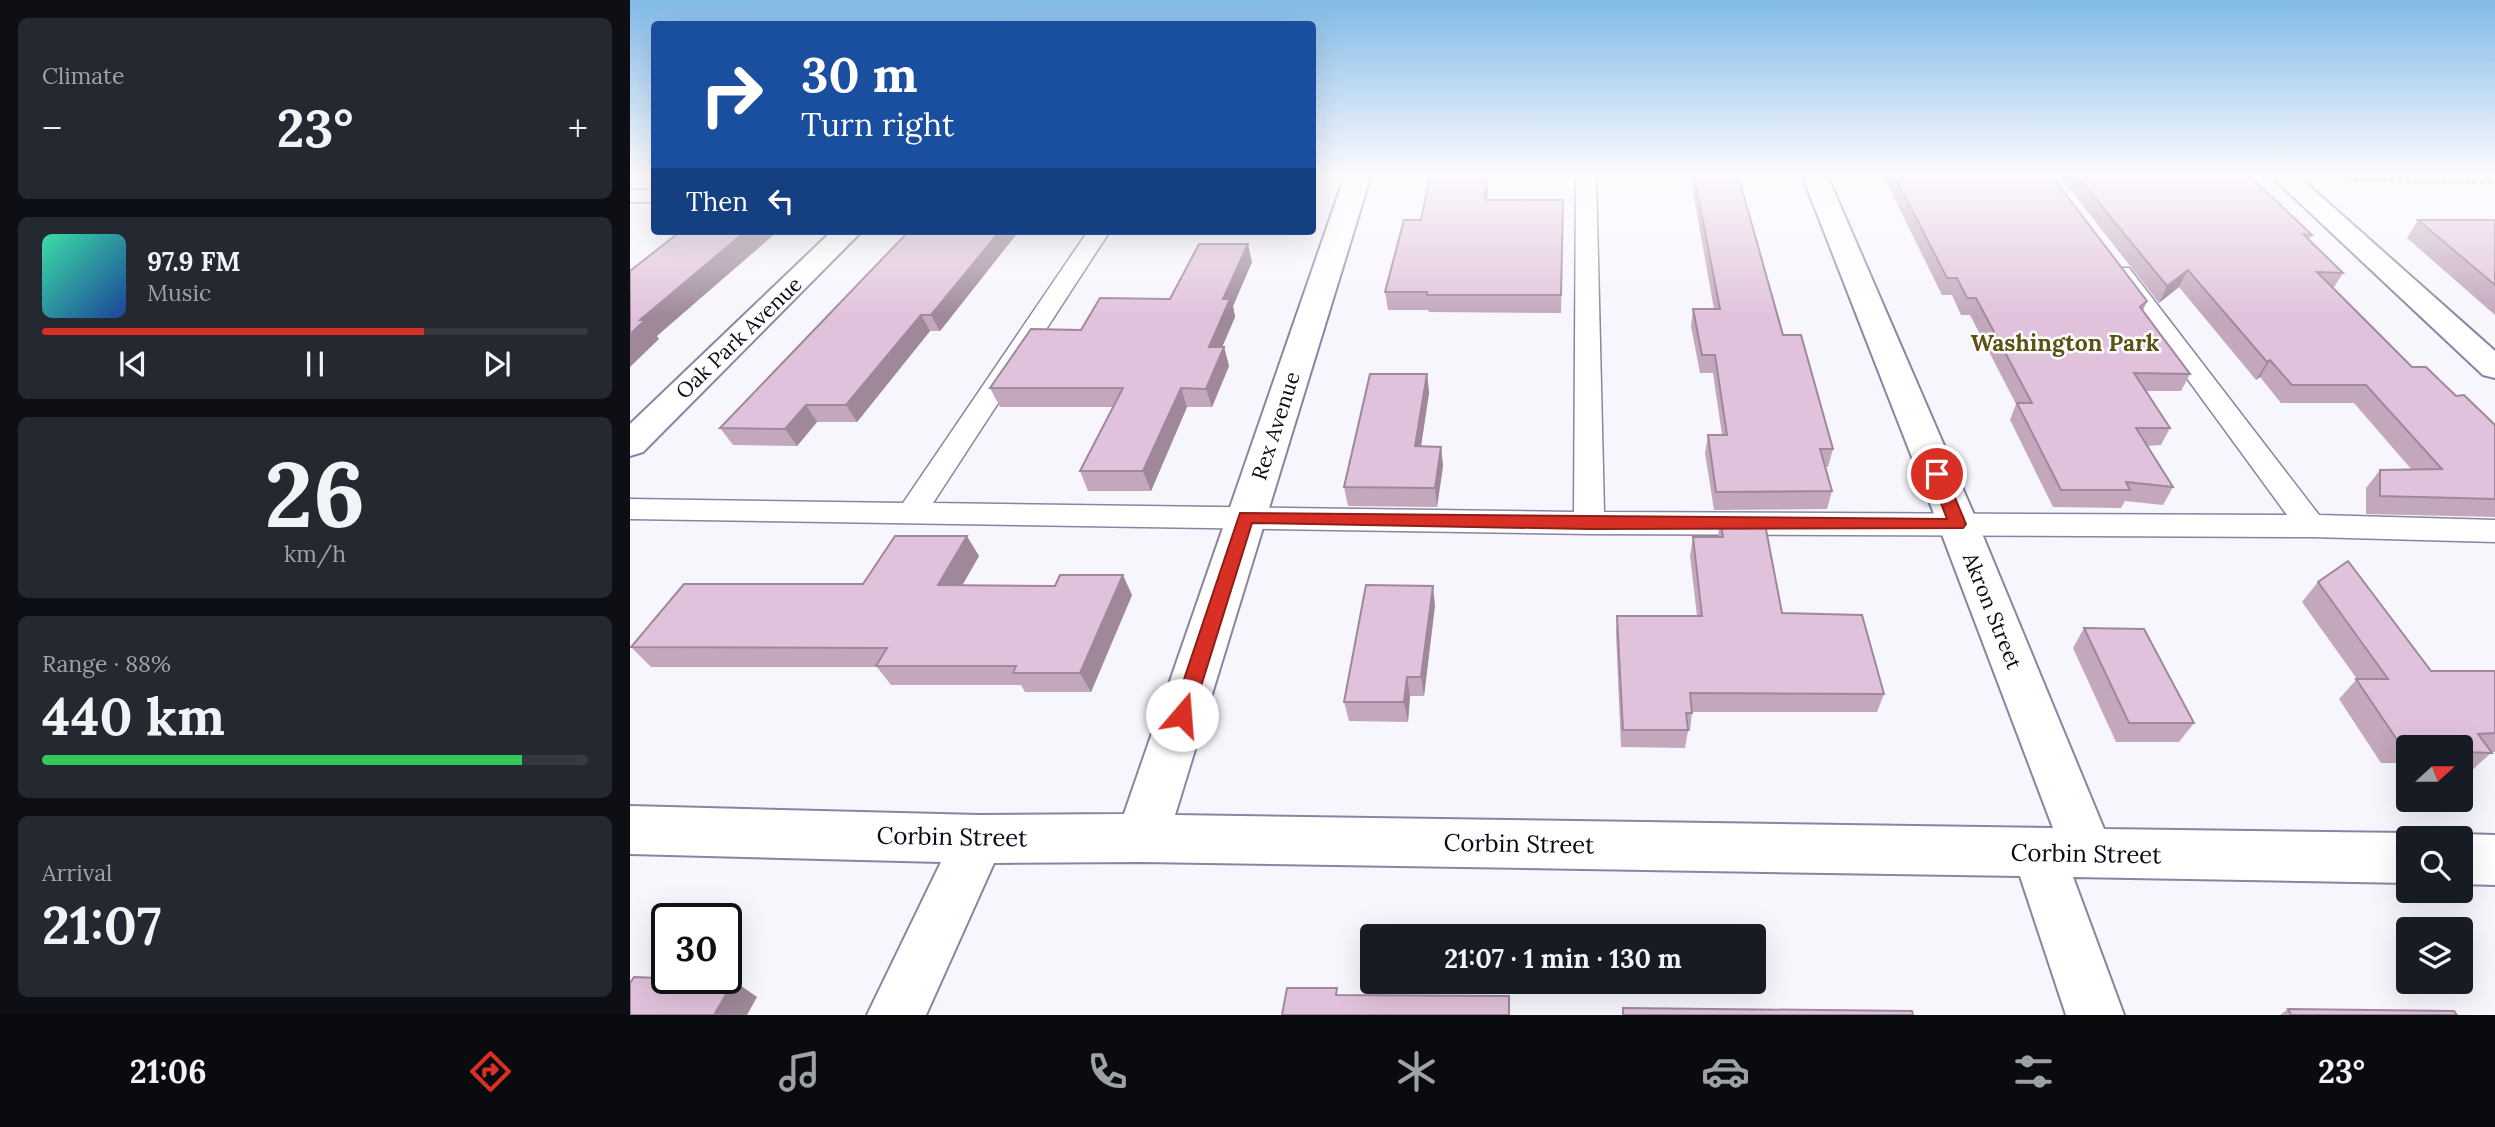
<!DOCTYPE html>
<html lang="en">
<head>
<meta charset="utf-8">
<style>
  body { margin:0; font-family:Lora,serif; background:#242831; color:#f1f3f6; height:100vh; display:flex; flex-direction:column; font-size:26px; white-space:nowrap }
  * { box-sizing:border-box; margin:0 }
  p { font-size:23px; color:#9ea1a6 }
  .icon { flex:none; width:38px; height:38px; fill:none; stroke:currentColor; stroke-width:2; stroke-linecap:round; stroke-linejoin:round }
  .map { position:relative; flex:1; overflow:hidden }
  .details { display:flex; flex-direction:column; gap:18px; padding:18px; background:#0d0f14; width:630px }
  .details>* { flex:none }
  .top-card { position:absolute; left:21px; top:21px; width:665px; height:214px; border-radius:7px; box-shadow:0 7px 28px #0002; background:#1a4fa0; color:#fff; overflow:hidden }
  .needle { width:46px; rotate:69deg }
  .tools { position:absolute; left:1766px; top:735px; display:grid; gap:14px }
  .tools a { display:grid; place-items:center; width:77px; height:77px; border-radius:7px; background:#171b24; box-shadow:0 7px 28px #0002; font-size:35px }
  .speed { position:absolute; left:21px; top:903px; display:flex; gap:14px; font-size:35px; font-weight:700; text-align:center }
  .speed>* { display:grid; place-content:center; width:91px; height:91px; border-radius:50%; background:#171b24; box-shadow:0 7px 28px #0002; line-height:1 }
  .speed .limit { border:4px solid #111; border-radius:10px; background:#fff; color:#111 }
  .pin { position:absolute; display:grid; place-items:center; width:60px; height:60px; color:#fff; margin:-30px; border:4px solid #fff; border-radius:50%; box-shadow:0 2px 7px #0007 }
  .me { position:absolute; width:77px; margin:-38px; rotate:18deg; stroke-linejoin:round; filter:drop-shadow(0 0 5px #0008) }
  .turn { display:flex; align-items:center; gap:24px; height:147px; padding:0 35px; font-size:32px }
  .turn .icon { width:91px; height:91px; stroke-width:2.5 }
  .turn b { display:block; font-size:49px; line-height:60px }
  .then { display:flex; align-items:center; height:66px; padding:0 35px; background:#0003; gap:14px; font-size:26px }
  .big { font-size:52px; font-weight:700; line-height:1.1 }
  .details .widget { flex:1; display:flex; flex-direction:column; justify-content:center; gap:10px; min-width:0; padding:0 24px; border-radius:10px; background:#242831 }
  .details .dial { align-items:center; gap:0 }
  .dial b { font-size:91px; line-height:1 }
  .song { display:flex; align-items:center; gap:21px }
  .cover { width:84px; height:84px; border-radius:10px; background:linear-gradient(135deg,hsl(160 70% 55%),hsl(220 70% 35%)) }
  .played { height:7px; border-radius:4px; background:linear-gradient(90deg,#d93025 70%,#363941 70%) }
  .keys { display:flex; justify-content:space-around; direction:ltr }
  .heat { display:flex; justify-content:space-between; align-items:center; font-size:38px; direction:ltr }
  .charge { height:10px; border-radius:5px; background:linear-gradient(90deg,#34c759 88%,#363941 0) }
  .trip { position:absolute; left:730px; top:924px; width:406px; height:70px; border-radius:7px; background:#171b24; box-shadow:0 7px 28px #0002; font-weight:700; line-height:70px; text-align:center }
  .menu { display:flex; height:112px; justify-content:space-around; align-items:center; background:#090b0e; color:#9ea1a6 }
  .menu .icon { width:49px; height:49px }
  .menu .on { color:#d93025 }
  .menu b { font-size:32px; color:#f1f3f6 }
  main { display:flex; flex:1; min-height:0 }
  .map>svg:first-child { display:block }
  .lines { fill:none; stroke-linecap:round; stroke-linejoin:round }
  .lane-casing { stroke:#8c82a2; stroke-width:3 }
  .street-casing { stroke:#8c82a2; stroke-width:4 }
  .path { stroke:#939099; stroke-width:3.5; stroke-dasharray:5 2.5; stroke-linecap:butt }
  .lane { fill:#fff; fill-rule:evenodd }
  .street { fill:#fff; fill-rule:evenodd }
  .wall { fill:#c2a7bd }
  .shaded-wall { fill:#9e889a }
  .building { fill:#e1c2dc; stroke:#9e889a; stroke-width:2 }
  .route { fill:#d93025; stroke:#8d1f18; stroke-width:2 }
  .labels { text-anchor:middle; stroke-width:5; stroke-linejoin:round; paint-order:stroke }
  .street-label { font-size:21px; fill:#0e0a15; stroke:#fff }
  .neighbourhood-label { font-size:23px; font-weight:bold; fill:#5c5012; stroke:#fff }
  .near-street-label { font-size:24px; fill:#0e0a15; stroke:#fff }
</style>
</head>
<body>
<main>
<section class="details">
<div class="widget"><p>Climate</p>
<div class="heat"><a>−</a><b class="big">23°</b><a>+</a></div>
</div>
<div class="widget">
<div class="song"><i class="cover"></i><div><b>97.9 FM</b><p>Music</p></div></div>
<div class="played"></div>
<div class="keys"><svg class="icon" aria-label="previous" viewBox="0 0 24 24"><path d="M18 5L8 12l10 7zM5 5v14"/></svg><svg class="icon" aria-label="pause" viewBox="0 0 24 24"><path d="M8 5v14M16 5v14"/></svg><svg class="icon" aria-label="next" viewBox="0 0 24 24"><path d="M6 5l10 7-10 7zM19 5v14"/></svg></div>
</div>
<div class="widget dial"><b>26</b><p>km/h</p></div>
<div class="widget"><p>Range · 88%</p><b class="big">440 km</b><div class="charge"></div></div>
<div class="widget"><p>Arrival</p><b class="big">21:07</b></div>
</section>
<div class="map">
<svg width="1865" height="1015" viewBox="0 0 1865 1015">
  <rect width="100%" height="100%" fill="#f8f6fd"/>
  <g class="lines">
    <defs>
      <g id="lane">
        <polygon points="946,175 966,175 974,512 1657,515 1480,273 1483,268 1499,268 1689,515 1865,520 1865,542 1681,537 959,534 0,519 0,499 273,503 458,231 480,231 303,503 944,512"/>
        <rect x="0" y="190" width="24" height="12"/>
      </g>
      <g id="street">
        <polygon points="715,175 741,175 545,815 1423,828 1308,524 1172,175 1197,175 1348,524 1474,829 1778,833 1791,838 1778,838 1778,883 1443,877 1494,1015 1436,1015 1390,876 512,862 364,863 296,1015 237,1015 311,862 0,854 0,806 349,815 494,814"/>
        <polygon points="1640,175 1667,175 1865,351 1865,378 1853,375"/>
        <polygon points="202,231 232,231 13,452 0,456 0,424"/>
        <polygon points="1830,834 1865,835 1865,885 1830,884 1830,838 1820,838"/>
      </g>
    </defs>
    <use href="#lane" class="lane-casing"/>
    <use href="#street" class="street-casing"/>
    <g class="path">
      <polyline points="1228,176 1258,176"/>
      <polyline points="1715,180 1865,182"/>
    </g>
    <use href="#lane" class="lane"/>
    <use href="#street" class="street"/>
  </g>
  <g class="wall">
    <polygon points="857,175 858,191 857,200 933,216 931,313 799,312 798,310 758,310 755,292 791,220"/>
    <polygon points="1060,175 1108,175 1153,335 1203,449 1198,467 1195,467 1202,491 1197,509 1084,510 1075,453 1078,435 1092,435 1083,373 1070,373 1061,326 1063,309 1084,309"/>
    <polygon points="1253,175 1421,175 1517,301 1513,311 1560,374 1551,391 1515,391 1540,428 1531,445 1517,446 1543,487 1533,505 1495,501 1491,508 1423,507 1380,420 1386,404 1340,315 1331,315 1322,295 1312,295"/>
    <polygon points="1429,175 1605,175 1682,235 1679,240 1713,273 1703,289 1782,367 1826,396 1865,425 1865,517 1736,514 1736,488 1750,470 1782,470 1724,403 1651,403 1630,377 1626,380 1549,287 1529,303"/>
    <polygon points="24,183 24,194 20,186"/>
    <polygon points="1788,220 1865,220 1865,315 1777,238"/>
    <polygon points="279,231 389,231 310,331 300,331 227,422 187,422 167,446 103,445 90,428"/>
    <polygon points="622,262 603,306 605,317 592,347 594,347 599,366 582,407 557,407 521,491 458,491 450,471 483,407 370,407 360,388 451,330 540,299"/>
    <polygon points="797,374 799,393 791,446 811,447 813,466 807,507 718,506 714,487"/>
    <polygon points="1090,519 1152,613 1254,694 1247,712 1062,712 1060,731 1058,731 1055,748 991,747 986,634 987,616 1067,616 1060,556 1063,537 1088,537"/>
    <polygon points="349,556 332,585 502,595 461,692 395,692 391,685 261,685 247,667 21,667 1,647 233,584"/>
    <polygon points="1688,582 1801,671 1865,671 1865,752 1862,752 1840,772 1830,771 1830,747 1778,747 1778,763 1751,763 1709,699 1727,679 1672,602"/>
    <polygon points="805,605 794,696 780,696 778,722 719,721 714,702"/>
    <polygon points="1454,628 1564,723 1549,742 1486,742 1443,648"/>
    <polygon points="1658,1009 1827,1015 1650,1015"/>
  </g>
  <g class="shaded-wall">
    <polygon points="857,175 858,191 855,217 855,200"/>
    <polygon points="116,231 147,232 27,336 29,339 0,367 0,334 10,320"/>
    <polygon points="370,231 389,231 310,331 301,315"/>
    <polygon points="618,244 622,262 603,306 605,317 584,366 579,347 593,299"/>
    <polygon points="1558,270 1549,287 1529,303 1537,286"/>
    <polygon points="291,315 300,331 227,422 216,405"/>
    <polygon points="594,347 599,366 582,407 576,389"/>
    <polygon points="1640,360 1630,377 1626,380 1637,362"/>
    <polygon points="797,374 799,393 788,466 785,446"/>
    <polygon points="551,388 557,407 521,491 513,471"/>
    <polygon points="176,405 187,422 167,446 155,429"/>
    <polygon points="811,447 813,466 807,507 805,488"/>
    <polygon points="337,536 349,556 321,605 308,585"/>
    <polygon points="493,575 502,595 461,692 450,673"/>
    <polygon points="803,586 805,605 794,696 791,677"/>
    <polygon points="777,677 780,696 778,722 774,702"/>
    <polygon points="104,981 127,997 117,1015 84,1015"/>
  </g>
  <g class="building">
    <polygon points="800,175 857,175 855,200 933,200 931,295 797,295 797,292 755,292 774,220 791,220"/>
    <polygon points="1064,175 1108,175 1153,335 1171,335 1203,449 1190,449 1202,491 1086,492 1078,435 1097,435 1085,355 1072,355 1063,309 1090,309"/>
    <polygon points="1264,175 1421,175 1517,301 1510,307 1560,374 1504,373 1540,428 1506,428 1543,487 1496,482 1500,490 1431,490 1387,403 1402,403 1346,298 1337,298 1327,278 1317,278"/>
    <polygon points="1446,175 1605,175 1607,176 1620,176 1682,235 1673,234 1713,273 1687,272 1782,367 1796,367 1826,396 1834,395 1865,425 1865,499 1750,496 1750,470 1812,469 1736,385 1662,385 1640,360 1637,362 1558,270 1537,286"/>
    <polygon points="1788,220 1865,220 1865,285"/>
    <polygon points="51,231 116,231 10,320 15,320 0,334 0,271"/>
    <polygon points="279,231 370,231 301,315 291,315 216,405 176,405 155,429 90,428"/>
    <polygon points="569,244 618,244 593,299 600,299 579,347 594,347 576,389 551,388 513,471 450,471 493,388 360,388 401,329 451,330 470,298 540,299"/>
    <polygon points="740,374 797,374 785,446 811,447 805,488 714,487"/>
    <polygon points="1090,519 1134,519 1152,613 1232,615 1254,694 1060,693 1062,713 1056,713 1058,730 993,730 987,616 1072,616 1063,537 1093,537"/>
    <polygon points="265,536 337,536 308,585 425,586 430,575 493,575 450,673 383,673 386,666 246,666 257,648 1,647 54,584 233,584"/>
    <polygon points="1718,561 1801,671 1865,671 1865,733 1848,734 1862,753 1830,752 1830,747 1806,747 1804,744 1770,744 1726,679 1758,679 1688,582"/>
    <polygon points="736,585 803,586 791,677 777,677 774,702 714,702"/>
    <polygon points="1454,628 1514,629 1564,723 1499,723"/>
    <polygon points="4,977 104,981 84,1015 0,1015 0,983"/>
    <polygon points="657,988 707,988 706,995 879,996 879,1015 652,1015"/>
    <polygon points="993,1008 1282,1011 1283,1015 993,1015"/>
    <polygon points="1658,1009 1824,1011 1827,1015 1661,1015"/>
  </g>
  <linearGradient id="sky" x2="0" y2="1"><stop stop-color="#81bae7"/><stop offset="0.55" stop-color="#fcfbfe"/><stop offset="1" stop-color="#fcfbfe" stop-opacity="0"/></linearGradient>
  <rect width="1865" height="317" fill="url(#sky)"/>
  <polygon class="route" points="1307,469 1315,474 1336,524 1333,528 959,529 622,523 562,715 559,720 552,723 545,720 542,715 610,513 1317,519 1300,474"/>
  <g class="labels">
    <g class="street-label">
      <text transform="translate(109 338) rotate(-44)" y="7">Oak Park Avenue</text>
      <text transform="translate(646 426) rotate(-72)" y="7">Rex Avenue</text>
      <text transform="translate(1362 611) rotate(68)" y="7">Akron Street</text>
    </g>
    <g class="neighbourhood-label">
      <text x="1435" y="351">Washington Park</text>
    </g>
    <g class="near-street-label">
      <text transform="translate(322 837) rotate(1)" y="8">Corbin Street</text>
      <text transform="translate(889 844) rotate(1)" y="8">Corbin Street</text>
      <text transform="translate(1456 854) rotate(1)" y="8">Corbin Street</text>
    </g>
  </g>
</svg>
<div class="tools">
<a><svg class="needle" viewBox="-14 -14 28 28"><path d="M0-13l5 13h-10z" fill="#e53935"/><path d="M0 13l5-13h-10z" fill="#9ea1a6"/></svg></a>
<a><svg class="icon" aria-label="search" viewBox="0 0 24 24"><circle cx="10" cy="10" r="6"/><path d="M15 15l6 6"/></svg></a>
<a><svg class="icon" aria-label="layers" viewBox="0 0 24 24"><path d="M12 4l9 5-9 5-9-5zM3 14l9 5 9-5"/></svg></a>
</div>
<div class="speed"><div class="limit">30</div></div>
<div class="pin" style="left:1307px;top:474px;background:#d93025"><svg class="icon" aria-label="arrive" viewBox="0 0 24 24"><path d="M6 21V4h12l-3 4 3 4H6"/></svg></div>
<svg class="me" style="left:552px;top:715px" viewBox="-20 -20 40 40"><circle r="19" fill="#fff"/><path d="M0-13L10 11 0 6-10 11z" fill="#d93025"/></svg>
<div class="trip">21:07 · 1 min · 130 m</div>
<div class="top-card">
<div class="turn"><svg class="icon" aria-label="right" viewBox="0 0 24 24"><path d="M7 20v-9h11M14 6l5 5-5 5"/></svg><div><b>30 m</b>Turn right</div></div>
<div class="then">Then<svg class="icon" aria-label="left" viewBox="0 0 24 24"><path d="M17 20v-9H6M10 6l-5 5 5 5"/></svg></div>
</div>
</div>
</main>
<nav class="menu">
<b>21:06</b>
<svg class="icon on" aria-label="directions" viewBox="0 0 24 24"><path d="M12 3l9 9-9 9-9-9zM9 14v-3h6M13 9l2 2-2 2"/></svg>
<svg class="icon" aria-label="music" viewBox="0 0 24 24"><path d="M9 18V5l10-2v13"/><circle cx="6" cy="18" r="3"/><circle cx="16" cy="16" r="3"/></svg>
<svg class="icon" aria-label="phone" viewBox="0 0 24 24"><path d="M5 4h4l2 5-3 2q2 4 5 5l2-3 5 2v4C11 20 4 13 5 4z"/></svg>
<svg class="icon" aria-label="climate" viewBox="0 0 24 24"><path d="M12 3v18M4 7l16 10M4 17L20 7"/></svg>
<svg class="icon" aria-label="car" viewBox="0 0 24 24"><path d="M5 17H2v-5l4-1 3-4h7l3 4 3 1v5h-3M9 17h6M6 11h13"/><circle cx="7" cy="17" r="2"/><circle cx="17" cy="17" r="2"/></svg>
<svg class="icon" aria-label="filters" viewBox="0 0 24 24"><path d="M4 7h16M4 17h16"/><circle cx="9" cy="7" r="2"/><circle cx="15" cy="17" r="2"/></svg>
<b>23°</b>
</nav>
</body>
</html>
